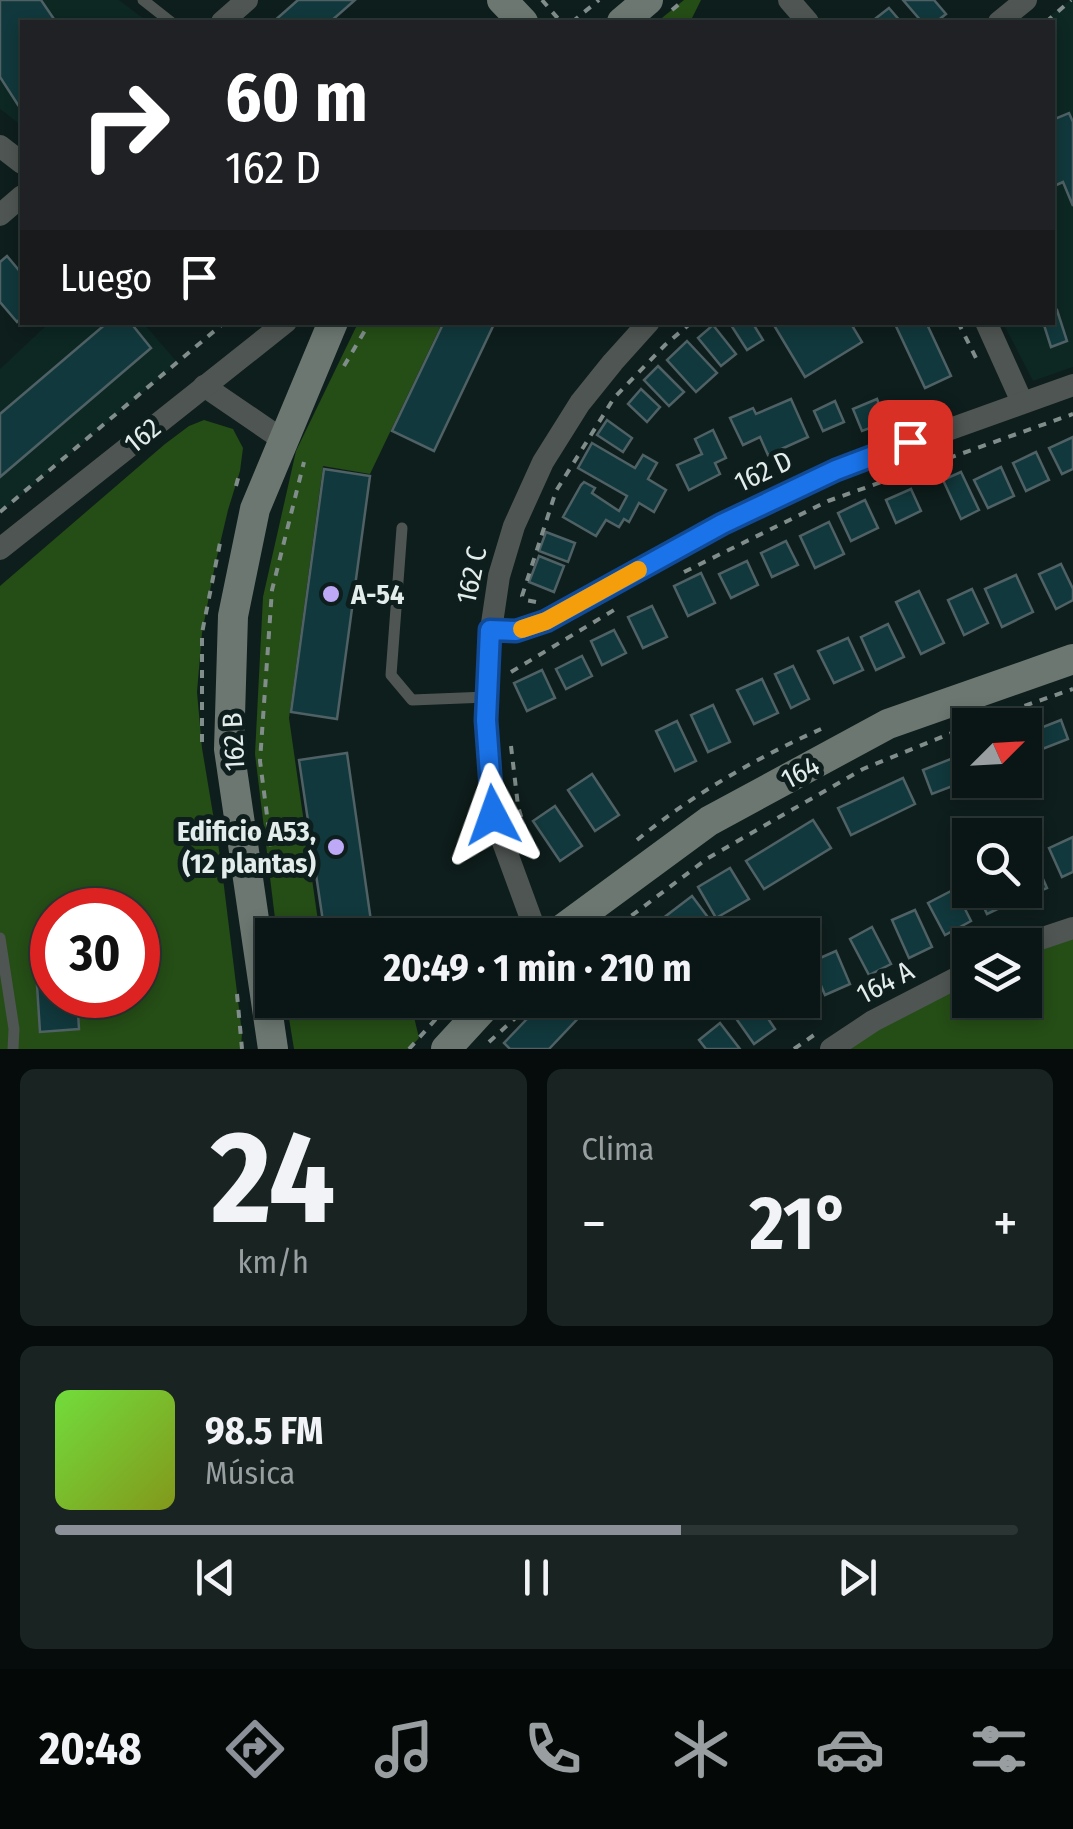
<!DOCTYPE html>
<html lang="es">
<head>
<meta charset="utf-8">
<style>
  body { margin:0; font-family:"Fira Sans Condensed",sans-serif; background:#182322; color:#f1f3f6; height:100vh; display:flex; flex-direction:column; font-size:38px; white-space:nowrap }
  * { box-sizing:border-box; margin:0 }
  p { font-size:32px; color:#999fa0 }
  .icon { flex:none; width:55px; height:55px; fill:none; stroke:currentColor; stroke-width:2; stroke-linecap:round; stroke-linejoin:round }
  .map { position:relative; height:1049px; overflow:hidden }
  .sheet { display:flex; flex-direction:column; gap:20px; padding:20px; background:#060c0c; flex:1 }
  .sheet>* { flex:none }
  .guide { position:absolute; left:20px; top:20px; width:1035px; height:305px; border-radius:0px; box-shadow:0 5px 15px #0003,0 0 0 2px #2a3534; background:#202124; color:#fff; overflow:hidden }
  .needle { width:65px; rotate:66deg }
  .fabs { position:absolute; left:952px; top:708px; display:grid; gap:20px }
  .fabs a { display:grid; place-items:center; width:90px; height:90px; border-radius:0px; background:#0a1615; box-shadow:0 5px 15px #0003,0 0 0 2px #2a3534; font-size:50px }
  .speed { position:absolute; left:30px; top:888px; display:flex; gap:20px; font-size:50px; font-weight:700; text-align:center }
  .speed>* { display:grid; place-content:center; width:130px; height:130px; border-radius:50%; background:#0a1615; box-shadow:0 5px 15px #0003,0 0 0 2px #2a3534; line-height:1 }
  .speed .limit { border:15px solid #d22; background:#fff; color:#111 }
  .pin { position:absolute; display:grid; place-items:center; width:85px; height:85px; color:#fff; margin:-42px; border-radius:20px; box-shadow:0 5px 15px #0006 }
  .me { position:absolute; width:110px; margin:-55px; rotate:356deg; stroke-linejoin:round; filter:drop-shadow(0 0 8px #0008) }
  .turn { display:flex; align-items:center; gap:35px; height:210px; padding:0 40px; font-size:45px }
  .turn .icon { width:130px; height:130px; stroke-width:2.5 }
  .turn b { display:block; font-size:70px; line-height:85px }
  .then { display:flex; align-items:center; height:95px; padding:0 40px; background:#0003; gap:20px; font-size:38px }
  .big { font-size:75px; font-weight:700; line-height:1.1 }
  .sheet .widget { flex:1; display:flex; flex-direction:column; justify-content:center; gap:15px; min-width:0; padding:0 35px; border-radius:15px; background:#182322 }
  .sheet .dial { align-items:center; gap:0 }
  .dial b { font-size:130px; line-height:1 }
  .song { display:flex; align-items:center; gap:30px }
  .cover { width:120px; height:120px; border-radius:15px; background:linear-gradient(135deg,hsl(100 70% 55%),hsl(70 70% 35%)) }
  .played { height:10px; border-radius:5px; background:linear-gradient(90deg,#8c9099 65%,#2a3534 65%) }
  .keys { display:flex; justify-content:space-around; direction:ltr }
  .heat { display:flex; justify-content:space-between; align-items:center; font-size:55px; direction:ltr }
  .sheet .tiles { flex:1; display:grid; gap:20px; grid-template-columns:1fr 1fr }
  .widget:last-child { grid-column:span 2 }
  .trip { position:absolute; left:255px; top:918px; width:565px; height:100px; border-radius:0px; background:#0a1615; box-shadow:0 5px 15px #0003,0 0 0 2px #2a3534; font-weight:700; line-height:100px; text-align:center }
  .tabs { display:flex; height:160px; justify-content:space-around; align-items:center; background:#040908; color:#999fa0 }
  .tabs .icon { width:70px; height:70px }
  .tabs .active { color:#8c9099 }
  .tabs b { font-size:45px; color:#f1f3f6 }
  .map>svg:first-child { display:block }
  .built { fill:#0d2723 }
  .green { fill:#254d16; fill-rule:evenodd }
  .building { fill:#11383c; stroke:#4f6164; stroke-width:2.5 }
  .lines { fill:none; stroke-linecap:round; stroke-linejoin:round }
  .path { stroke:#808d8b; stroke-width:4; stroke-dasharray:8 8; stroke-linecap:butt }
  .lane { stroke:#4f5552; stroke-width:11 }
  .street { stroke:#4f5552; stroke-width:22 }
  .secondary { stroke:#6c7771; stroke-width:30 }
  .route-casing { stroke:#114b97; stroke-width:25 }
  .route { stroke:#1a73e8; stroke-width:18 }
  .slow { stroke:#f59e0b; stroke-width:18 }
  .poi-dot { fill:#bda9f5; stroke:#0e1e1c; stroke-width:4 }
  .labels { text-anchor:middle; stroke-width:10; stroke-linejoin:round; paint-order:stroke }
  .street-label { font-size:28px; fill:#e2ecea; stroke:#0e1e1c }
  .poi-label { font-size:28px; font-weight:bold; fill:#e2ecea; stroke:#0e1e1c; text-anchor:start }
</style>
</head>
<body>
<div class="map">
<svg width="1073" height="1049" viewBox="0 0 1073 1049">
  <rect width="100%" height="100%" fill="#0e1e1c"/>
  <g class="built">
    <polygon points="0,0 119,0 148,22 22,22 22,126 0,109"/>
    <polygon points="1070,0 1073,0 1073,367 1033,381 1003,323 1052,322 1052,22 1042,22"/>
    <polygon points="50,322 143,323 178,363 0,513 0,369"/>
  </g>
  <g class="green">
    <polygon points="684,0 701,0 690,22 657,22"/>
    <polygon points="358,323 442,323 370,474 323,466 289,718 320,935 277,935 255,754 263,597 296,451"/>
    <path d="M204,420L233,429L243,448L240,471L228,510L215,565L202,633L197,692L202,748L221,862L242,1033L241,1049H0V586L165,444L189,426ZM52,910H138V995H52Z"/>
    <polygon points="1073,928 1073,1049 831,1049 970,971 970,1000 1025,1000 1025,945"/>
    <polygon points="286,1000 329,1000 331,1005 367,1000 410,1000 419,1038 409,1049 294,1049"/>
  </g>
  <g class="building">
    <polygon points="0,0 41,0 56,22 22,22 22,102 18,105 0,77"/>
    <polygon points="298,0 355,0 330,22 273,22"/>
    <polygon points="903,0 934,0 946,14 936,22 922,22"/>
    <polygon points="889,8 901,22 871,22"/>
    <polygon points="1069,113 1073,122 1073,206 1063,182 1052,187 1052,120"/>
    <polygon points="7,256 22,274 22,317 17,322 0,302 0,262"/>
    <polygon points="1057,310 1067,341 1051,347 1043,322 1052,322 1052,311"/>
    <polygon points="108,322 130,322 151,348 0,477 0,414"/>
    <polygon points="444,322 495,322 434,451 392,431"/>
    <polygon points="729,322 752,322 763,340 747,350"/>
    <polygon points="772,322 850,322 862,342 805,377"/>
    <polygon points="894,322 926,322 951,376 925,388"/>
    <polygon points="713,325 736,354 721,366 698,338"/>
    <polygon points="687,341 717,373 696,392 667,360"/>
    <polygon points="658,366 684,392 669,406 644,380"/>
    <polygon points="641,389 660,407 647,422 628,404"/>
    <polygon points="791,399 808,437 768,455 760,437 743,445 730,418 753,408 756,414"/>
    <polygon points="877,399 886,422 862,431 853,409"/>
    <polygon points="835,401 844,422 823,431 814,411"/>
    <polygon points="607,420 632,438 623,452 597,435"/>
    <polygon points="713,430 726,458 715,463 720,474 689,490 677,465 702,454 695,439"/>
    <polygon points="1073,437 1073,469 1062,474 1049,448"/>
    <polygon points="592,443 635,468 643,455 657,463 648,479 666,490 654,512 639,503 629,522 624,519 619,527 606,520 596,536 563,517 581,485 584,482 595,488 592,493 619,511 627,496 578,468"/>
    <polygon points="1036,452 1049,480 1026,491 1013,463"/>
    <polygon points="1001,467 1014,496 988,508 974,480"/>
    <polygon points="324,469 370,476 337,719 291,712"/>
    <polygon points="961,472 979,510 961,519 943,480"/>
    <polygon points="911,489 921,511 896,523 886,500"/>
    <polygon points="865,500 878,528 851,541 838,513"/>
    <polygon points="829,522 844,554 815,568 800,536"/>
    <polygon points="546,532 575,543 568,562 539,551"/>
    <polygon points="786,541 798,565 772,577 761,553"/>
    <polygon points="539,556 564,566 554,592 529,582"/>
    <polygon points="747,561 758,585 731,598 719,574"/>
    <polygon points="1061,564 1073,589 1073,600 1056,609 1039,574"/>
    <polygon points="701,573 715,603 688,616 674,586"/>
    <polygon points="1016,575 1033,612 1002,627 985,589"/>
    <polygon points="972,589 988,623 964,635 948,600"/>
    <polygon points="919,591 944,643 921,654 896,602"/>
    <polygon points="652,606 667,637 643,648 628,617"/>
    <polygon points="888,624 904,657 876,670 861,637"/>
    <polygon points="614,630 626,653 602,665 591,641"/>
    <polygon points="848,638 863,670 834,683 818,651"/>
    <polygon points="582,656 592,676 566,689 556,669"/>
    <polygon points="793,666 809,699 791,708 775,674"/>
    <polygon points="542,670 555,698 527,711 514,683"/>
    <polygon points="762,679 778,713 754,724 737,690"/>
    <polygon points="713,705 730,742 708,752 691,715"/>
    <polygon points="1061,720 1068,739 1032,753 1037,765 1025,770 1025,734"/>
    <polygon points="677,721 696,761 675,771 656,731"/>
    <polygon points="970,745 970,772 961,748"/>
    <polygon points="347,753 373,935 325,935 299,760"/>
    <polygon points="953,758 963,782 932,794 923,770"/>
    <polygon points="592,774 619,815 595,831 568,790"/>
    <polygon points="903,778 915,804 851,835 838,808"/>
    <polygon points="555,806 582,846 560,861 533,821"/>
    <polygon points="813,820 831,848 764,889 746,861"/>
    <polygon points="1073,837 1073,872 1062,877 1049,848"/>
    <polygon points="1032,854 1047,888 1023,898 1019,890 1025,890 1025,857"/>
    <polygon points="730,868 749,899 716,918 698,887"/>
    <polygon points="955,889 971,921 945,935 928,903"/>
    <polygon points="976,890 1005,890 1010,903 987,914"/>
    <polygon points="692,896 707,916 682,935 669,935 658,922"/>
    <polygon points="915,910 932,947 909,958 892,920"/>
    <polygon points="645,925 653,935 633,935"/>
    <polygon points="872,927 891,964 869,975 850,939"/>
    <polygon points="836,951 850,984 825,995 811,962"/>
    <polygon points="52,984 52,995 77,995 79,1029 40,1032 37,985"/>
    <polygon points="802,985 811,1003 786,1014 780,1000 802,1000"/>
    <polygon points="545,1000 574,1000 585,1011 549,1049 510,1049 504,1043"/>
    <polygon points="757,1002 775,1029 754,1044 735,1017"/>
    <polygon points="720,1023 740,1049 706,1049 699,1040"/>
  </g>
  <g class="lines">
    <g class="path">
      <polyline points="542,0 561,22"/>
      <polyline points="672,10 684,0"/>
      <polyline points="572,22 599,0"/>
      <polyline points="1046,22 1071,0"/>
      <polyline points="958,322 977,360"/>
      <polyline points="344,366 370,322"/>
      <polyline points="236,486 240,471"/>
      <polyline points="0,512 225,322"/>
      <polyline points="684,572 828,501 1073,414"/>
      <polyline points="536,602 525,600 522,596 556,491 614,398 665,345 692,322"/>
      <polyline points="511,672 614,610"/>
      <polyline points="202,742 202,633 221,538"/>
      <polyline points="511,746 518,806 532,854"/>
      <path d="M637,840C692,795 756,758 821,729"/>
      <polyline points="273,862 260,761 272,590 304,462"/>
      <polyline points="606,935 708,858 863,769 981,721 1073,689"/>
      <polyline points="971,945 1007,930"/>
      <polyline points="237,994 242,1049"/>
      <polyline points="489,1042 535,1000"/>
      <polyline points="409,1049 453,1000"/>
      <polyline points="794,1049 814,1035"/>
    </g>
    <g class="lane">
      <polyline points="143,0 171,22"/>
      <polyline points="402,528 391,675 412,700 487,697"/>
      <polyline points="0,938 14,1029 13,1049"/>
    </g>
    <g class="street">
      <polyline points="789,0 808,22"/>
      <polyline points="222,22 247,0"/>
      <polyline points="999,22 1026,0"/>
      <polyline points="0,146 22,163"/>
      <polyline points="0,215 22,196"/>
      <polyline points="986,322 1022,402"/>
      <polyline points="204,386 283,440"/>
      <polyline points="0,549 286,322"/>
      <polyline points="491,630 516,631 547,621 722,524 836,470 1073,385"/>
      <polyline points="537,935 493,815 486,720 491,630 499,576 514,526 543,462 580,403 613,362 649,322"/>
      <polyline points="1022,945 1073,928"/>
      <polyline points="831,1049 873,1021 970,971"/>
    </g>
    <g class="secondary">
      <polyline points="502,0 523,22"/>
      <polyline points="622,22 648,0"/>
      <polyline points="554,935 709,821 888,724 1073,659"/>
      <polyline points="273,1049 229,749 233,616 255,509 333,322"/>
      <polyline points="446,1049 491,1000"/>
    </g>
  </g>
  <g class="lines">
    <defs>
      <polyline id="route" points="493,815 486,720 490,630 516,631 546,621 722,524 836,470 910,442"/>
    </defs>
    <use href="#route" class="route-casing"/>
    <use href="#route" class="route"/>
    <polyline class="slow" points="522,629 546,621 638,570"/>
  </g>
  <g class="poi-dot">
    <circle cx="331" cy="594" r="10"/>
    <circle cx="336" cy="847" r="10"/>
  </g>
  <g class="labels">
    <g class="street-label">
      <text transform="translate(142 435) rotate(-39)" y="10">162</text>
      <text transform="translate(763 471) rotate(-25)" y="10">162 D</text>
      <text transform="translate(471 575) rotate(-78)" y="10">162 C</text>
      <text transform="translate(233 742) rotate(-93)" y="10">162 B</text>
      <text transform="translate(800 772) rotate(-28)" y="10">164</text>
      <text transform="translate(885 982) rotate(-28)" y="10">164 A</text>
    </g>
    <g class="poi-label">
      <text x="351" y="604">A-54</text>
      <text x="316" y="841" text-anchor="end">Edificio A53,<tspan x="316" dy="32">(12 plantas)</tspan></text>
    </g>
  </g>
</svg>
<div class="fabs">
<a><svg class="needle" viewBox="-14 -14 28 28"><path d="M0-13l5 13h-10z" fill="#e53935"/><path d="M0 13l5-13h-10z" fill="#999fa0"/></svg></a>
<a><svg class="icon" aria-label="search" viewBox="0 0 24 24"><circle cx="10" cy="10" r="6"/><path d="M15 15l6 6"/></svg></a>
<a><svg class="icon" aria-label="layers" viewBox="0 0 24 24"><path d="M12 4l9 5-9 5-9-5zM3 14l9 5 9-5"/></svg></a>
</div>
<div class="speed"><div class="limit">30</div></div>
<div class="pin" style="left:910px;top:442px;background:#d93025"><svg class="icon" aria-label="arrive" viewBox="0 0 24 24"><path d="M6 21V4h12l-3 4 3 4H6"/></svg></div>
<svg class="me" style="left:493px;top:815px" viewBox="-20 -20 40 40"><path d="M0-17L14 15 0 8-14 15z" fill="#1a73e8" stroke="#fff" stroke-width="4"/></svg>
<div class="trip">20:49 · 1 min · 210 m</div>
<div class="guide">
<div class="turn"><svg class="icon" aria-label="right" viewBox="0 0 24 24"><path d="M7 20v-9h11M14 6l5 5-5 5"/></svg><div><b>60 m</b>162 D</div></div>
<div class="then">Luego<svg class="icon" aria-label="arrive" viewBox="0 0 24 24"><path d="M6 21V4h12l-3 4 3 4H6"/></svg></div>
</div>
</div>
<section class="sheet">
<div class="tiles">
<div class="widget dial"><b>24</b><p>km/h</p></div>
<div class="widget"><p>Clima</p>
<div class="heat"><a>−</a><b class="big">21°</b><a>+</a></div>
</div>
<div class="widget">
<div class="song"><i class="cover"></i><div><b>98.5 FM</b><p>Música</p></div></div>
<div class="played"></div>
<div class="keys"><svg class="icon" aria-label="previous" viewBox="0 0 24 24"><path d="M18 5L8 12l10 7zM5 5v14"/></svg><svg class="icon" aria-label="pause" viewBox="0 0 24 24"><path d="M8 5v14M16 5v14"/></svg><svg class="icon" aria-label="next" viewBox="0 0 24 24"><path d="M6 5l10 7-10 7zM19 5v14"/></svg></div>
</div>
</div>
</section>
<nav class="tabs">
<b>20:48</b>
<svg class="icon active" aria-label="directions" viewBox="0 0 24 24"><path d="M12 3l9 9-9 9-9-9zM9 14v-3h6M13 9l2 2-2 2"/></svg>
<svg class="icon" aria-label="music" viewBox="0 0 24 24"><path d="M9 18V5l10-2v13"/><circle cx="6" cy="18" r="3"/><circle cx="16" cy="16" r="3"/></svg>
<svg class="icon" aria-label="phone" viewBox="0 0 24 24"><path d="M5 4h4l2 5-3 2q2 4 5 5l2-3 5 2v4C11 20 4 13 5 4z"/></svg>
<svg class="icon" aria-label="climate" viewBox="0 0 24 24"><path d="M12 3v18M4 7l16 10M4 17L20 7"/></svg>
<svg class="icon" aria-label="car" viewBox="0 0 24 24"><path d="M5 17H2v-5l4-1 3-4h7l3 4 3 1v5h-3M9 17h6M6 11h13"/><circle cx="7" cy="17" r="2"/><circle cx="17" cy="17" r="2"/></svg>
<svg class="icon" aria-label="filters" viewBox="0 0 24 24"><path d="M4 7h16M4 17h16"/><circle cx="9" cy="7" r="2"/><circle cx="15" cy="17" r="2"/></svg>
</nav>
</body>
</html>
